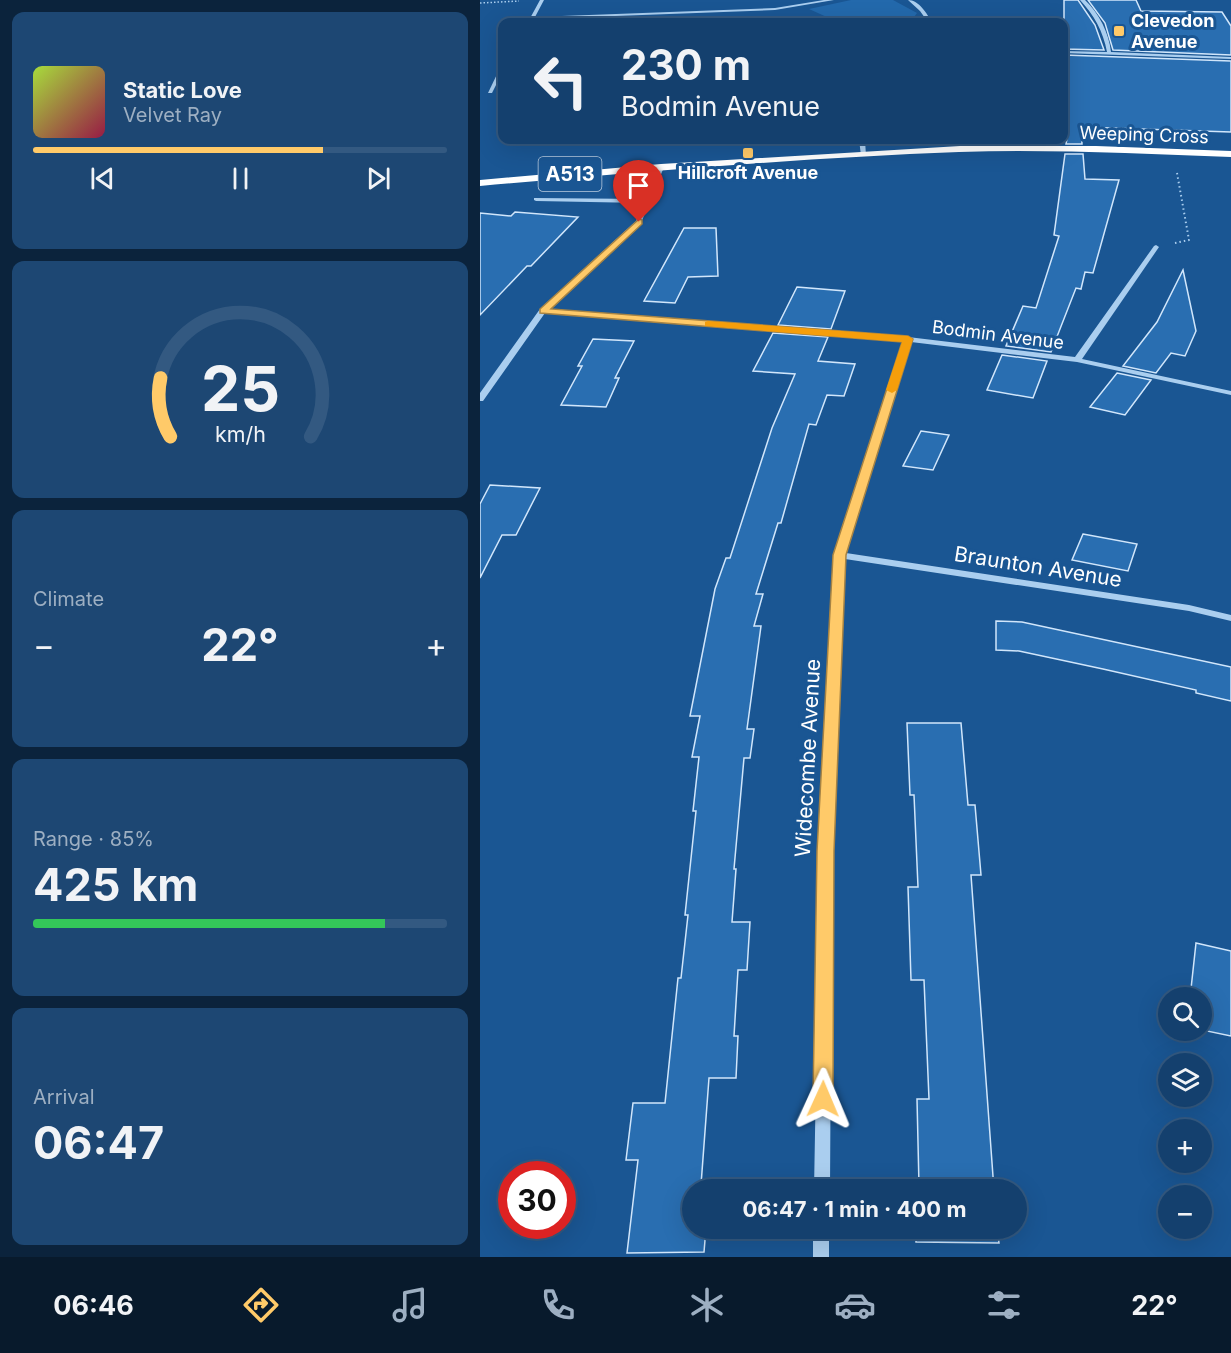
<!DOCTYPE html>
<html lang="en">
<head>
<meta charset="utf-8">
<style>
  body { margin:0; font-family:Inter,sans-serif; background:#1d4773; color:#f1f3f6; height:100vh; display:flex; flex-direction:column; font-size:22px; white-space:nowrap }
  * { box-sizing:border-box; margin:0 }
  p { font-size:20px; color:#9dafc2 }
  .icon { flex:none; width:33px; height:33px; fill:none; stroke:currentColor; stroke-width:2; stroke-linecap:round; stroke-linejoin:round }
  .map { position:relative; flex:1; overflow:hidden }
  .side { display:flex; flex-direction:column; gap:12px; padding:12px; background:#0b233c; width:480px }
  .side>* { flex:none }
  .guide { position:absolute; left:18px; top:18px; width:570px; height:126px; border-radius:12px; box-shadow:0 6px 24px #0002,0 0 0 2px #335981; background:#14406e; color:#f1f3f6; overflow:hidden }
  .buttons { position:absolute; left:678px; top:987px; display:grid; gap:12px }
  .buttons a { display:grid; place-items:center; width:54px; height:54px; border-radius:50%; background:#14406e; box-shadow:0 6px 24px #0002,0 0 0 2px #335981; font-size:30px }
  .speed { position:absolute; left:18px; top:1161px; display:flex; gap:12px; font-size:30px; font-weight:700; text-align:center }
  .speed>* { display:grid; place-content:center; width:78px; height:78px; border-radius:50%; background:#14406e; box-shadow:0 6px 24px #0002,0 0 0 2px #335981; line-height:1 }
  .speed .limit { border:9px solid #d22; background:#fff; color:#111 }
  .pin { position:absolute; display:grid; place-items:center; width:51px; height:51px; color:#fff; margin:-62px -26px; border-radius:50% 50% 50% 0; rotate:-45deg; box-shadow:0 0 6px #0007 }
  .pin .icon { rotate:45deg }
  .me { position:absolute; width:66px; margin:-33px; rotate:1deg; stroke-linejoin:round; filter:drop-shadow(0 0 4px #0008) }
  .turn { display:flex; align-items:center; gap:21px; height:126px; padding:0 24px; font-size:27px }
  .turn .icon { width:78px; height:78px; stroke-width:2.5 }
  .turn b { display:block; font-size:42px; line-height:51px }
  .big { font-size:45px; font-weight:700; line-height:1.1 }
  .side .tile { flex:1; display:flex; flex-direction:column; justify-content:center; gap:9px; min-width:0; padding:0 21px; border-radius:12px; background:#1d4773 }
  .side .dial { align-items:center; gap:0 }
  .dial svg { height:156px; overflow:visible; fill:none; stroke:#335981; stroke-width:7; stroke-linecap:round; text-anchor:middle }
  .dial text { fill:#f1f3f6; stroke:none }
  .song { display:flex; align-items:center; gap:18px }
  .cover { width:72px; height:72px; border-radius:9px; background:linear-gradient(135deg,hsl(80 70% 55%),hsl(340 70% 35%)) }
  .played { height:6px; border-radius:3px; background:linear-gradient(90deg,#ffca69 70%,#335981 70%) }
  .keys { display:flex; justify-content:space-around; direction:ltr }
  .heat { display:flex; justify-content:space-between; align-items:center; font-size:33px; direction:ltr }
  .charge { height:9px; border-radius:4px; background:linear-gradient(90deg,#34c759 85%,#335981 0) }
  .trip { position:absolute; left:202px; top:1179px; width:345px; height:60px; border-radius:30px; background:#14406e; box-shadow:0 6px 24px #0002,0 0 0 2px #335981; font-weight:700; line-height:60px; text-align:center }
  .dock { display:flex; height:96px; justify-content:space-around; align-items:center; background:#081a2c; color:#9dafc2 }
  .dock .icon { width:42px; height:42px }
  .dock .selected { color:#ffca69 }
  .dock b { font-size:27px; color:#f1f3f6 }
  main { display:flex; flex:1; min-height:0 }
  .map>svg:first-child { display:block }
  .green { fill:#2369ac }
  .building { fill:#296eb1; stroke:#d1e6fb; stroke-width:1.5 }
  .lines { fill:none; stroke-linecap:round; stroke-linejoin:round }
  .path-far1 { stroke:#aaceef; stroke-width:1.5; stroke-dasharray:1.5 2; stroke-linecap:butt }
  .path { stroke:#aaceef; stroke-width:2; stroke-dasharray:1.5 3; stroke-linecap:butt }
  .minor { fill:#aaceef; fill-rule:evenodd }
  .highway { fill:#fff; fill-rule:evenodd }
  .route { fill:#ffca69; stroke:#a68344; stroke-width:1.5 }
  .slow { fill:#f59e0b }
  .poi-dot { fill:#ffca69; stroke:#1a5693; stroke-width:2 }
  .labels { text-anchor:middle; stroke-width:6; stroke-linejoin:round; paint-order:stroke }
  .far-poi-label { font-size:18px; font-weight:bold; fill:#fff; stroke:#1a5693; text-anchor:start }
  .far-street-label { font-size:18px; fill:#fff; stroke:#1a5693 }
  .shield { fill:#1a5693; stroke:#baccdf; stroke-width:1.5 }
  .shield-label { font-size:20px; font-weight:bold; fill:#fff }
  .street-label { font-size:21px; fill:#fff; stroke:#1a5693 }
</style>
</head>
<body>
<main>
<section class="side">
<div class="tile">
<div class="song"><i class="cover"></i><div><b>Static Love</b><p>Velvet Ray</p></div></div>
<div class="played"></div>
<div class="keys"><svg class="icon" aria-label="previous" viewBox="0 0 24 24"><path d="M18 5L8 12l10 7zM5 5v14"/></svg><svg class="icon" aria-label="pause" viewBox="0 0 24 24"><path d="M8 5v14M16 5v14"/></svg><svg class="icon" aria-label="next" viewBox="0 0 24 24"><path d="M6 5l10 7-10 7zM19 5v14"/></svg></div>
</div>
<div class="tile dial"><svg viewBox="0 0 100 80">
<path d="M14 69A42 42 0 1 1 86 69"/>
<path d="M14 69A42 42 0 0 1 9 39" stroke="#ffca69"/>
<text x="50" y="56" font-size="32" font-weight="700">25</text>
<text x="50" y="72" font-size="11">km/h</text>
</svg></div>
<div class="tile"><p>Climate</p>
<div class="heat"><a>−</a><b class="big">22°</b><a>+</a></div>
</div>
<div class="tile"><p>Range · 85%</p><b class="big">425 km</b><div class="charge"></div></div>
<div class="tile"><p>Arrival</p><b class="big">06:47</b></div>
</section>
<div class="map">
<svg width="751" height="1257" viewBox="0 0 751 1257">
  <rect width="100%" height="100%" fill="#1a5693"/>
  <polygon class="green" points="371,0 413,0 437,13 434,17 418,19 421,22 358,22 329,9"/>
  <g class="building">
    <polygon points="584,0 598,0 615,25 624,50 584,49"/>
    <polygon points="608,0 656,0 661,11 742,12 751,26 751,55 633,50 625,23"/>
    <polygon points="584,55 751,61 751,132 601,127 602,144 586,144 589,127 584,126"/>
    <polygon points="585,154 603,154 605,179 639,180 613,273 605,272 601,289 596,288 571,352 526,346 543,306 556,308 579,236 574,235"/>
    <polygon points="35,212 98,217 51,266 47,266 0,315 0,213 31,216"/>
    <polygon points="204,228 236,228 238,276 208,277 195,303 164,301"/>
    <polygon points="703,270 716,331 705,356 691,353 676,373 643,366 677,322"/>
    <polygon points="317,287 365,291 351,329 298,325"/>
    <polygon points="293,333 348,337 338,361 375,364 364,396 347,395 336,425 329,424 301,523 298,523 276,594 283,594 274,626 281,626 267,729 274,729 270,758 264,758 254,869 256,869 252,922 270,922 267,970 258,970 254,1036 258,1036 256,1078 229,1078 221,1185 230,1184 230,1190 213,1190 213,1228 226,1228 224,1252 147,1253 158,1160 146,1160 153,1103 185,1103 198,978 201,978 208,915 205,915 216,811 213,811 219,757 212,757 220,716 210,716 235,589 246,558 250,558 292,428 315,374 273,371"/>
    <polygon points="113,339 154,341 135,378 139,378 126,407 81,405 102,366 98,366"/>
    <polygon points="522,355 567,361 553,398 507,390"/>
    <polygon points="637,373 671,380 645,415 610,407"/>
    <polygon points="441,431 469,435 453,470 423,466"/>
    <polygon points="10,485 60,488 36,535 22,535 0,578 0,504"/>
    <polygon points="603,534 657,544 648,571 592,560"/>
    <polygon points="516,621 542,622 751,667 751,701 716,693 716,690 623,669 539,651 516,650"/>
    <polygon points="427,723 481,723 488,805 495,805 501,875 491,875 514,1190 435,1190 435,1186 439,1186 437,1099 449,1099 444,980 431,980 428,887 438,887 434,795 430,795"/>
    <polygon points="716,943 751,951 751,1036 722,1030 722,998 710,998"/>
    <polygon points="436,1228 517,1228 519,1243 436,1242"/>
  </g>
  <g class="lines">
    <polyline class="path-far1" points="0,3 39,1"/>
    <polyline class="path" points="695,243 709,240 697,173"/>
    <g class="minor">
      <polygon points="60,0 64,0 55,17 295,8 344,0 354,0 295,10 54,19 52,22 48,22"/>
      <path d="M428,0C439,0 447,14 452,22H448L447,20L424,21L426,19L445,18L440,11Z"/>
      <path d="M600,0H605C619,13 629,33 631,52L751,57V59L584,53V51L627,52C623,31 614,15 600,0Z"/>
      <polygon points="20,68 22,68 22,73 12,93 8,93"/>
      <polygon points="379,140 385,140 386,156 381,155"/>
      <polygon points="181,165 184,167 161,223 69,309 428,337 595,357 674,246 676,245 679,247 602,359 751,391 751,395 597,362 431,342 366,553 709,605 751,615 751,621 709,611 365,559 352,851 350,1190 334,1190 340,851 355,555 424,341 65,313 3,401 0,401 0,393 60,309 156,221 163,203 56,201 54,200 54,198 165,199 178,167"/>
      <rect x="333" y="1228" width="16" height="29"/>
    </g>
    <path class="highway" d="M480,146H616L751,151V157C661,154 570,149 479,152C319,158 159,172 0,186V180L181,164Z"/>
  </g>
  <polygon class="route" points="159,219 162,220 162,224 71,309 428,336 433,339 366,555 354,851 353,1099 350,1105 343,1108 336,1105 333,1099 337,851 353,555 422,342 60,313 60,309"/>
  <polygon class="slow" points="228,321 428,336 433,339 417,390 412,393 406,390 422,342 225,326 225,322"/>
  <g class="poi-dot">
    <rect x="633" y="25" width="12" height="12" rx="3"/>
    <rect x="262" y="147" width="12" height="12" rx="3"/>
  </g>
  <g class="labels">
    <g class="far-poi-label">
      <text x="651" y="27">Clevedon<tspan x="651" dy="21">Avenue</tspan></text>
      <text x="268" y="179" text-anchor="middle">Hillcroft Avenue</text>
    </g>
    <g class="far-street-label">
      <text transform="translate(664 135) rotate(2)" y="6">Weeping Cross</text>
      <text transform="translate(518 335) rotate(7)" y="6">Bodmin Avenue</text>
    </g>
    <rect class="shield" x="58.5" y="157" width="63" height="34" rx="4.5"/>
    <g class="shield-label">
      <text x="90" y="181">A513</text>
    </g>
    <g class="street-label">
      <text transform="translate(558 567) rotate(9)" y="7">Braunton Avenue</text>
      <text transform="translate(328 758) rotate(-87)" y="7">Widecombe Avenue</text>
    </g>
  </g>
</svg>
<div class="buttons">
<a><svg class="icon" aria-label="search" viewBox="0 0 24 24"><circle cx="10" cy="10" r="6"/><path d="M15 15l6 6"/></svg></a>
<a><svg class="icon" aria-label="layers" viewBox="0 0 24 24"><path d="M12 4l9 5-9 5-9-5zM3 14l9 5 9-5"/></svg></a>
<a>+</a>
<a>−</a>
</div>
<div class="speed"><div class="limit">30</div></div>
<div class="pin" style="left:159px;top:222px;background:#d93025"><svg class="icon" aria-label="arrive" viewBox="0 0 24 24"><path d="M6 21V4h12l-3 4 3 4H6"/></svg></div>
<svg class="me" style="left:343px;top:1099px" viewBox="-20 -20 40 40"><path d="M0-17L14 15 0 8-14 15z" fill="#ffca69" stroke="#fff" stroke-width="4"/></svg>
<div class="trip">06:47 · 1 min · 400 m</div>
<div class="guide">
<div class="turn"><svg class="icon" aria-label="left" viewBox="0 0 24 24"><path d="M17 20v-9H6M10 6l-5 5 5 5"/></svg><div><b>230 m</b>Bodmin Avenue</div></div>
</div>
</div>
</main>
<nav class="dock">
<b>06:46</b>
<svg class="icon selected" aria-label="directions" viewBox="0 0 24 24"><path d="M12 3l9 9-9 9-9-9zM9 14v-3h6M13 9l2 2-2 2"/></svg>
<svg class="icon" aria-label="music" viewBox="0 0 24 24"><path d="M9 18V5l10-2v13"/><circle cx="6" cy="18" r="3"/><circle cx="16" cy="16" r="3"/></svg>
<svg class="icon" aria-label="phone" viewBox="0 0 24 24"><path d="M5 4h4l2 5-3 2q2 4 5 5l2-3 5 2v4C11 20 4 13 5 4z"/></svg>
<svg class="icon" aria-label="climate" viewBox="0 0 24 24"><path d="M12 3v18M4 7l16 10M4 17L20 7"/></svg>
<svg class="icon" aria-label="car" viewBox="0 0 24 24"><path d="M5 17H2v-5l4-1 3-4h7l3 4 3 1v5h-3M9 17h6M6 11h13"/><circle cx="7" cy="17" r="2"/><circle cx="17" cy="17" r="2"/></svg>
<svg class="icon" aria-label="filters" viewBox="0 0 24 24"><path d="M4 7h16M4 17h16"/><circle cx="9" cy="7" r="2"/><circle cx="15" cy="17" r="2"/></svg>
<b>22°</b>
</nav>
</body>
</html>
